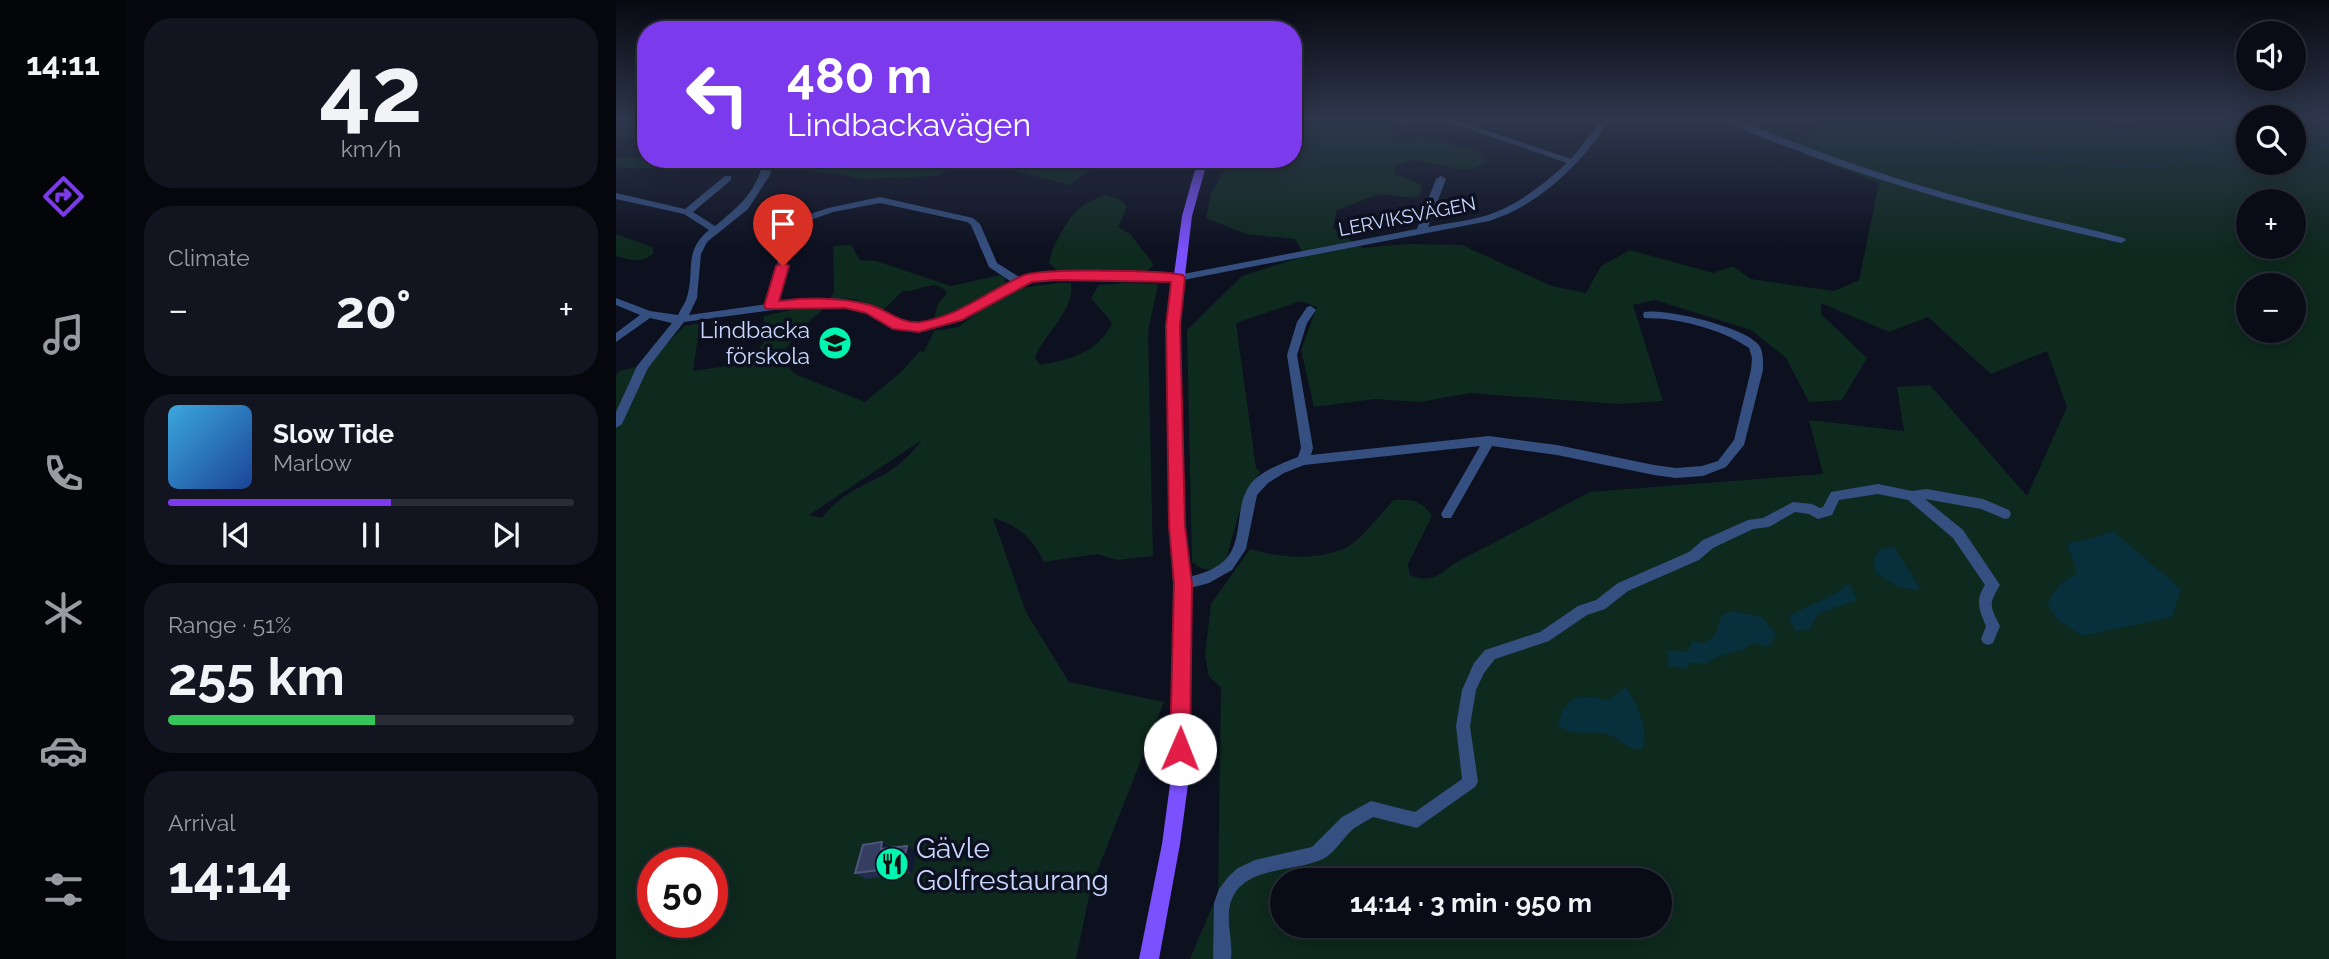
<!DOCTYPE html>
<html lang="en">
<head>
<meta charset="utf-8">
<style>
  body { margin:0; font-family:Raleway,sans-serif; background:#121520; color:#f1f3f6; height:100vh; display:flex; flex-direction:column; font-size:26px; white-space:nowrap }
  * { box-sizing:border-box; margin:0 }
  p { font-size:23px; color:#999ba1 }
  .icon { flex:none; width:38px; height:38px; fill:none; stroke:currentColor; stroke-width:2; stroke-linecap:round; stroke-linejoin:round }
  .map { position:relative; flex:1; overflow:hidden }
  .details { display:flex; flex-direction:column; gap:18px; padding:18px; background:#05070d; width:490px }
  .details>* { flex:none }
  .guide { position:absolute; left:21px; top:21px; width:665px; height:147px; border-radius:28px; box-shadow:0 4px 18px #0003,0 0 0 2px #292c36; background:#7c3aed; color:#fff; overflow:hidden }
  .buttons { position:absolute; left:1620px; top:21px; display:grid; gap:14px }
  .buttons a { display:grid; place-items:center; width:70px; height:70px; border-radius:50%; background:#090c17; box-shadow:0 4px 18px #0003,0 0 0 2px #292c36; font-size:35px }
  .speed { position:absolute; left:21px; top:847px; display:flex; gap:14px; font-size:35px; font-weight:700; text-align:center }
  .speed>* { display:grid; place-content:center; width:91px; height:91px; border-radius:50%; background:#090c17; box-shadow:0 4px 18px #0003,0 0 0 2px #292c36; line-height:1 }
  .speed .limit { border:10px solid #d22; background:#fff; color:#111 }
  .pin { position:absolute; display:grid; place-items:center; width:60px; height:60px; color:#fff; margin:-72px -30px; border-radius:50% 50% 50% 0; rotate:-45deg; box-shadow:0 0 7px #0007 }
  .pin .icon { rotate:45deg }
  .me { position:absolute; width:77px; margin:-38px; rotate:1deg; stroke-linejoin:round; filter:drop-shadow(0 0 5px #0008) }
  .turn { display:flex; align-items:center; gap:24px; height:147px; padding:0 35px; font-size:32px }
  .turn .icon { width:91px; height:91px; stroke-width:2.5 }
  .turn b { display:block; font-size:49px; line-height:60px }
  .big { font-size:52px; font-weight:700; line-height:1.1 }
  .details .card { flex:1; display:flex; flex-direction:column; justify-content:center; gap:10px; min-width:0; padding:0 24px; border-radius:28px; background:#121520 }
  .details .dial { align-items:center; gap:0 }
  .dial b { font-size:91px; line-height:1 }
  .song { display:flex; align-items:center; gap:21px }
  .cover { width:84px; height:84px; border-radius:10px; background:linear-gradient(135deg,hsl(200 70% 55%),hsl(220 70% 35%)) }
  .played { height:7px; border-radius:4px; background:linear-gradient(90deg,#7c3aed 55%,#292c36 55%) }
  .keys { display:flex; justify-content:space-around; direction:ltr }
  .heat { display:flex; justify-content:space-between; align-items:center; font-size:38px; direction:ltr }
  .charge { height:10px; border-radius:5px; background:linear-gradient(90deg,#34c759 51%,#292c36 0) }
  .trip { position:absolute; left:654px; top:868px; width:402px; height:70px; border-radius:35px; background:#090c17; box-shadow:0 4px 18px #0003,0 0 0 2px #292c36; font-weight:700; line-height:70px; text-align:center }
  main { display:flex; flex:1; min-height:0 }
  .tabs { display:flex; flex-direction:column; width:126px; justify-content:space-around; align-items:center; background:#040509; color:#999ba1 }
  .tabs .icon { width:49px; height:49px }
  .tabs .current { color:#7c3aed }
  .tabs b { font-size:32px; color:#f1f3f6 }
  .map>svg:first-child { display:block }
  .green { fill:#0e291e; fill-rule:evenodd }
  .water { fill:#072f3c }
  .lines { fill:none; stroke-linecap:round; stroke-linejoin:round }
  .stream { stroke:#072f3c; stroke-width:2 }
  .minor { fill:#354f80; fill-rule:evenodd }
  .major { fill:#7b51ff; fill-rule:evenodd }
  .wall { fill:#242c4e }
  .shaded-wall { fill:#131933 }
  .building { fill:#353e61; stroke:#4d567a; stroke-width:2 }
  .route { fill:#e11d48; stroke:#92132f; stroke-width:2 }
  .labels { text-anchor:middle; stroke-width:7; stroke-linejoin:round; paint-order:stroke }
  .far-street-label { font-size:19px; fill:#cad8ff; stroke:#0c101f }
  .poi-label { font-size:23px; fill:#cad8ff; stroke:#0c101f; text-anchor:end }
  .near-poi-label { font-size:28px; fill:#cad8ff; stroke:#0c101f; text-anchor:start }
</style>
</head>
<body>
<main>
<nav class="tabs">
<b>14:11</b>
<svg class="icon current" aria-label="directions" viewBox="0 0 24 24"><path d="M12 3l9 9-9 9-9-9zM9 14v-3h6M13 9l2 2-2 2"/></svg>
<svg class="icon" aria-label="music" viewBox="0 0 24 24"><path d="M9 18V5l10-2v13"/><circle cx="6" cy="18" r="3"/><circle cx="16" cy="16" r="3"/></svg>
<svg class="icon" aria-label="phone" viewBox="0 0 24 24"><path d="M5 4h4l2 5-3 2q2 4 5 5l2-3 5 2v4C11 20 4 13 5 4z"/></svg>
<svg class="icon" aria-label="climate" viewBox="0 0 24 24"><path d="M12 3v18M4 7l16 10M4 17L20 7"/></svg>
<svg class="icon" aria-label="car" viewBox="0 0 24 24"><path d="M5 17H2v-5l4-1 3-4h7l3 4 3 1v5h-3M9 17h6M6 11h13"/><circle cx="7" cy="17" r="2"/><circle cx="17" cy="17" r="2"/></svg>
<svg class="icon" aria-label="filters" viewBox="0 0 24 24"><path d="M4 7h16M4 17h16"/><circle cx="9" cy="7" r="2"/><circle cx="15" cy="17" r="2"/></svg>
</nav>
<section class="details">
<div class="card dial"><b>42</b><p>km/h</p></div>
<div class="card"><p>Climate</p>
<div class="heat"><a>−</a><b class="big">20°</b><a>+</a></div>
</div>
<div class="card">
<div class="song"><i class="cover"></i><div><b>Slow Tide</b><p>Marlow</p></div></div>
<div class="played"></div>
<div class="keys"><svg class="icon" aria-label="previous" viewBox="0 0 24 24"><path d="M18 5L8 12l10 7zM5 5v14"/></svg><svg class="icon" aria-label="pause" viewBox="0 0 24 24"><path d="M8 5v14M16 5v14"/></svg><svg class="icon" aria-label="next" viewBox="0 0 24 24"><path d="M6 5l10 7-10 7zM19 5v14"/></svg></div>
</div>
<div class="card"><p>Range · 51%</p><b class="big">255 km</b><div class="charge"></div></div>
<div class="card"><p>Arrival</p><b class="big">14:14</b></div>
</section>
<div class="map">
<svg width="1713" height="959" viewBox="0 0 1713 959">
  <rect width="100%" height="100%" fill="#0c101f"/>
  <g class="green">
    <rect x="0" y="119" width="30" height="19"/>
    <path d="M677,119H779L774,124L778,138L810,136L865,153L871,161C844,185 804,146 778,167L780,174L804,184L806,192L799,198L763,194L721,210L717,228L746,248L791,244L846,245L936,286L970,293L985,266L1014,250L1097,273L1117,266L1135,279L1218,291L1243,280L1263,183L1187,154L1176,143L1199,131L1200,119H1474L1499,130L1556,125L1633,126V163H1678V126L1713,127V959H574L602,893L605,687L593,677L589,656L595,604L634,549C664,558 702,561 731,547C745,540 766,512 778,500C797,499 805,500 816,516L792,564L794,575C813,583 822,577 837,564L974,492L1207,474L1193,420L1288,431L1281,387L1314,385L1411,496L1451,407L1431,351L1375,374L1312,317L1273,332L1205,303V314L1251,358L1226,400L1193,402L1170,358L1135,330L1039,300L1017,305L1047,401L1001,404L854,393L804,402L759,399L698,407L685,350L701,307L685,301L620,323L640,468L645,472C623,496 619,532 609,563C596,570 589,573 576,562L571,330L626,276L689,256L679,239L630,234L590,218L595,193L615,159H677ZM1633,201H1678V247H1633ZM1633,285H1678V331H1633ZM667,880H1045V926H667Z"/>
    <polygon points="0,157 30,157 30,159 105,160 43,168 0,168"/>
    <path d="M185,159H480L472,171L454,185L372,164L334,166L321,176L242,179C222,170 198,178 182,163Z"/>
    <path d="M488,195L503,199L511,206L502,227L515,235L538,265L530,272L489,274L443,272L433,263C434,251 452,217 463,209C470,203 480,199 488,195Z"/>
    <path d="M0,234L36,247L38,253C26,264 14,260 0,256Z"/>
    <path d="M235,245L244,260L260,261L335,286L384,275L390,279L388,284L341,311L318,319L322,304L331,293C318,276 304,293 287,291L267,310L238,299L214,298L218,292L217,246Z"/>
    <path d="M442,283H455C460,310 428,333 419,358L424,365C455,359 482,353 496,323L475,298L483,285L508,283L542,284L532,332L537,556L501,560L481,554L428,562C415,537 405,527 377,518L410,612L453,682L548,702L475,887L460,959H0V375L4,371L32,364L68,326L84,323L77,371L131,363L148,342V316L174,310L208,309C189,324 175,337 165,359L179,374L249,402L285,372L304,351L308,352L318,331L342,327L361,313L405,288ZM306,440C297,451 286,463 274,471C248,486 224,493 206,518L193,515ZM37,863H96V922H37Z"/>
  </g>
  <g class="water">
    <polygon points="1497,531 1565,589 1556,617 1466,636 1441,619 1431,603 1443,585 1461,573 1451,543 1474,539"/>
    <polygon points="1278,547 1305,590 1284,588 1259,572 1258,560 1264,549"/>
    <path d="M1233,584L1241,600L1202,614L1194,629L1179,631L1173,617C1193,603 1213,600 1233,584Z"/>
    <path d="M1116,611L1146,617L1160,634L1153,647L1137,643C1121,657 1105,650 1091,664L1075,663L1069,669L1052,666L1051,650L1071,652L1077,641L1087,643L1098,637L1106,615Z"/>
    <path d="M1010,687C1021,704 1034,730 1026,750C1012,751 1005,738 991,734C972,730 958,738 942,725C950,693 963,695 993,700Z"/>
  </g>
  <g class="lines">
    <g class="stream">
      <polyline points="1297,119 1380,155 1532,167 1604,151 1633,152"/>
      <polyline points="1678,150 1713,144"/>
    </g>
    <g class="minor">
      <polygon points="787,119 796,119 787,126 783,123"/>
      <path d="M824,119H836L955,159L987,119H995C965,163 926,204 873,221L562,281L441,278L415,281L345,320L303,331L278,328L246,310L216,305L172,308L68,322L32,368L6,424L0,428V412L21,366L56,323L34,318L0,342V333L24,315L0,305V298L34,311L62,315C64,310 68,305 70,300C80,272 66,252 93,230L68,214L0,199V193L69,209L109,176H115V180L77,212L99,226C125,205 140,192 148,159H157L154,175L132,209L91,242L85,254L81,298L73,315L151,304L157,287L162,260L145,241L151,229L212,208L264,197L357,218L364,224L381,263L405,278L413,275L441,272L562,275L801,229L820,179L825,176L830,179L812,227C831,223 853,221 872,215C902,205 928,184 951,163ZM264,203L351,222L355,225L373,267L397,283C368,298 336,321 303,323C283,325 270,312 253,305C228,295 188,298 162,302L167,287L172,259L155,241L158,233L217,212Z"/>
      <path d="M1110,119H1121C1198,152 1277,179 1358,201C1408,215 1458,225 1508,238L1510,240L1505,243C1396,218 1287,191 1183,151C1162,143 1126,132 1110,119Z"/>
      <path d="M695,306L700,310L691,323L681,355L697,448L695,455L873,436L941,445L1038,465L1060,468L1086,466L1102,461L1118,440L1135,370L1136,358L1133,348C1111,333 1082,324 1056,320C1047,318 1037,319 1028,318L1027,315L1028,312C1050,308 1128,327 1142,344C1148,351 1147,362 1147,370L1128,445L1110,467L1087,476L1060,478L1038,475L941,455L876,446L835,518H827L825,514L864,446L688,465L668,473L652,483L641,495L630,549L616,570L593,583L567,590L562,588L560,584L562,580C578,575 595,573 608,561C630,540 616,502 638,480C650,469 667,463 682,457L685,448L671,355L681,322L691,307Z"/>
      <path d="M1262,484L1296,491L1311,489L1367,499L1393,510L1395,514L1393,518L1389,519L1365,509L1309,499L1347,530L1384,585C1372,605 1374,606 1384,626L1377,643L1372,645L1367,643L1365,639L1370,626C1363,610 1359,600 1369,585L1337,538L1292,500L1262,494L1223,500L1216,515L1202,519L1193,514L1179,512L1153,527L1137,529L1097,548L1083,560L1012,591L989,609L971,615L933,641L879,659L868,673L860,690L854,726L862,782L859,787L801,828L757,817C749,822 740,826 734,832C725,841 718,853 707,859C678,873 624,865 614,905C610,922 617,941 615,959H597L598,903L603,889L612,877L622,868L639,860L696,847L726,817L755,801L799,812L846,779L840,726L846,690L858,663L869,650L924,632L962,606L980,600L1002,583L1073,552L1087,540L1132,520L1147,518L1177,502L1196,504L1204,508L1207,507L1215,492Z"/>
    </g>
    <polygon class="major" points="582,159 592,159 576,216 563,326 568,526 575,584 573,777 564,844 543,959 523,959 546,844 555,777 559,584 554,526 551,326 566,216"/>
  </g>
  <polygon class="wall" points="275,848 301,852 296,873 250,879 239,873"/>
  <g class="shaded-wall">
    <polygon points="266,842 277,849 265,849"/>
    <polygon points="291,846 301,852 296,873 286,867"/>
  </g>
  <polygon class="building" points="266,842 265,849 291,846 286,867 239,873 247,845"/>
  <linearGradient id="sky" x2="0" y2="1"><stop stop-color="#070911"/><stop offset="0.47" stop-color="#2e374d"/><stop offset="1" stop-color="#2e374d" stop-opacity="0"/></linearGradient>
  <rect width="1713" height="253" fill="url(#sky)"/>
  <path class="route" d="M167,262L173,266L163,301C194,297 223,297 254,305C272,310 284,324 304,322C342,317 372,291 406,276C423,268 547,270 567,275L569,278L564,326L569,526L576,584L574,749L571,756L564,759L557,756L554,749L558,584L553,526L550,326L555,282L440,280L416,282L346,320L303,332L277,329L250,313L229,308L150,309L148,306L160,266Z"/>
  <defs>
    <symbol id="school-disc" viewBox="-11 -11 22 22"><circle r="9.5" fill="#00f5b0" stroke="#0c101f"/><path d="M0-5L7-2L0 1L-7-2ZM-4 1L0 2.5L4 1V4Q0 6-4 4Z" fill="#111"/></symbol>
    <symbol id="restaurant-disc" viewBox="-11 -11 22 22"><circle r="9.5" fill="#00f5b0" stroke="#0c101f"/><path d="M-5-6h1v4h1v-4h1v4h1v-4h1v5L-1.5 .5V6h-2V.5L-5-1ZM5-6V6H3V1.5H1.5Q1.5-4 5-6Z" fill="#111"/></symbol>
  </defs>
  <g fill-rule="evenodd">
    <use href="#school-disc" x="200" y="324" width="38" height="38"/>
    <use href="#restaurant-disc" x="257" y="845" width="38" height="38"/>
  </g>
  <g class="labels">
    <g class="far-street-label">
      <text transform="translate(791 216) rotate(-11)" y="7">LERVIKSVÄGEN</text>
    </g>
    <g class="poi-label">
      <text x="194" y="338">Lindbacka<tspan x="194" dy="26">förskola</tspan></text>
    </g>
    <g class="near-poi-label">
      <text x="300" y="858">Gävle<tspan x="300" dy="32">Golfrestaurang</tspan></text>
    </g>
  </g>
</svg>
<div class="buttons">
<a><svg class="icon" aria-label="sound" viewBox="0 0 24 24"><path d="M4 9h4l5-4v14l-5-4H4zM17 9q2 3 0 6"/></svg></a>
<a><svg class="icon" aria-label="search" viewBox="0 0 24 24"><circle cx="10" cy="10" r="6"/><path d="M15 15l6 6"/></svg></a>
<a>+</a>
<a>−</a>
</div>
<div class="speed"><div class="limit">50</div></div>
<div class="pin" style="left:167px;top:266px;background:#d93025"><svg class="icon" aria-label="arrive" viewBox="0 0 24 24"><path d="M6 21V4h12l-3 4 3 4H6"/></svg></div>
<svg class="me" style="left:564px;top:749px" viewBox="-20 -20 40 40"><circle r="19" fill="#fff"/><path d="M0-13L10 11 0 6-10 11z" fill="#e11d48"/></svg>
<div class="trip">14:14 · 3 min · 950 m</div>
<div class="guide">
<div class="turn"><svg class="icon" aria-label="left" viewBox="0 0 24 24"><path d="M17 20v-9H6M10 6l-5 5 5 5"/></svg><div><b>480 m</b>Lindbackavägen</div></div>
</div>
</div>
</main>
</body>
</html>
